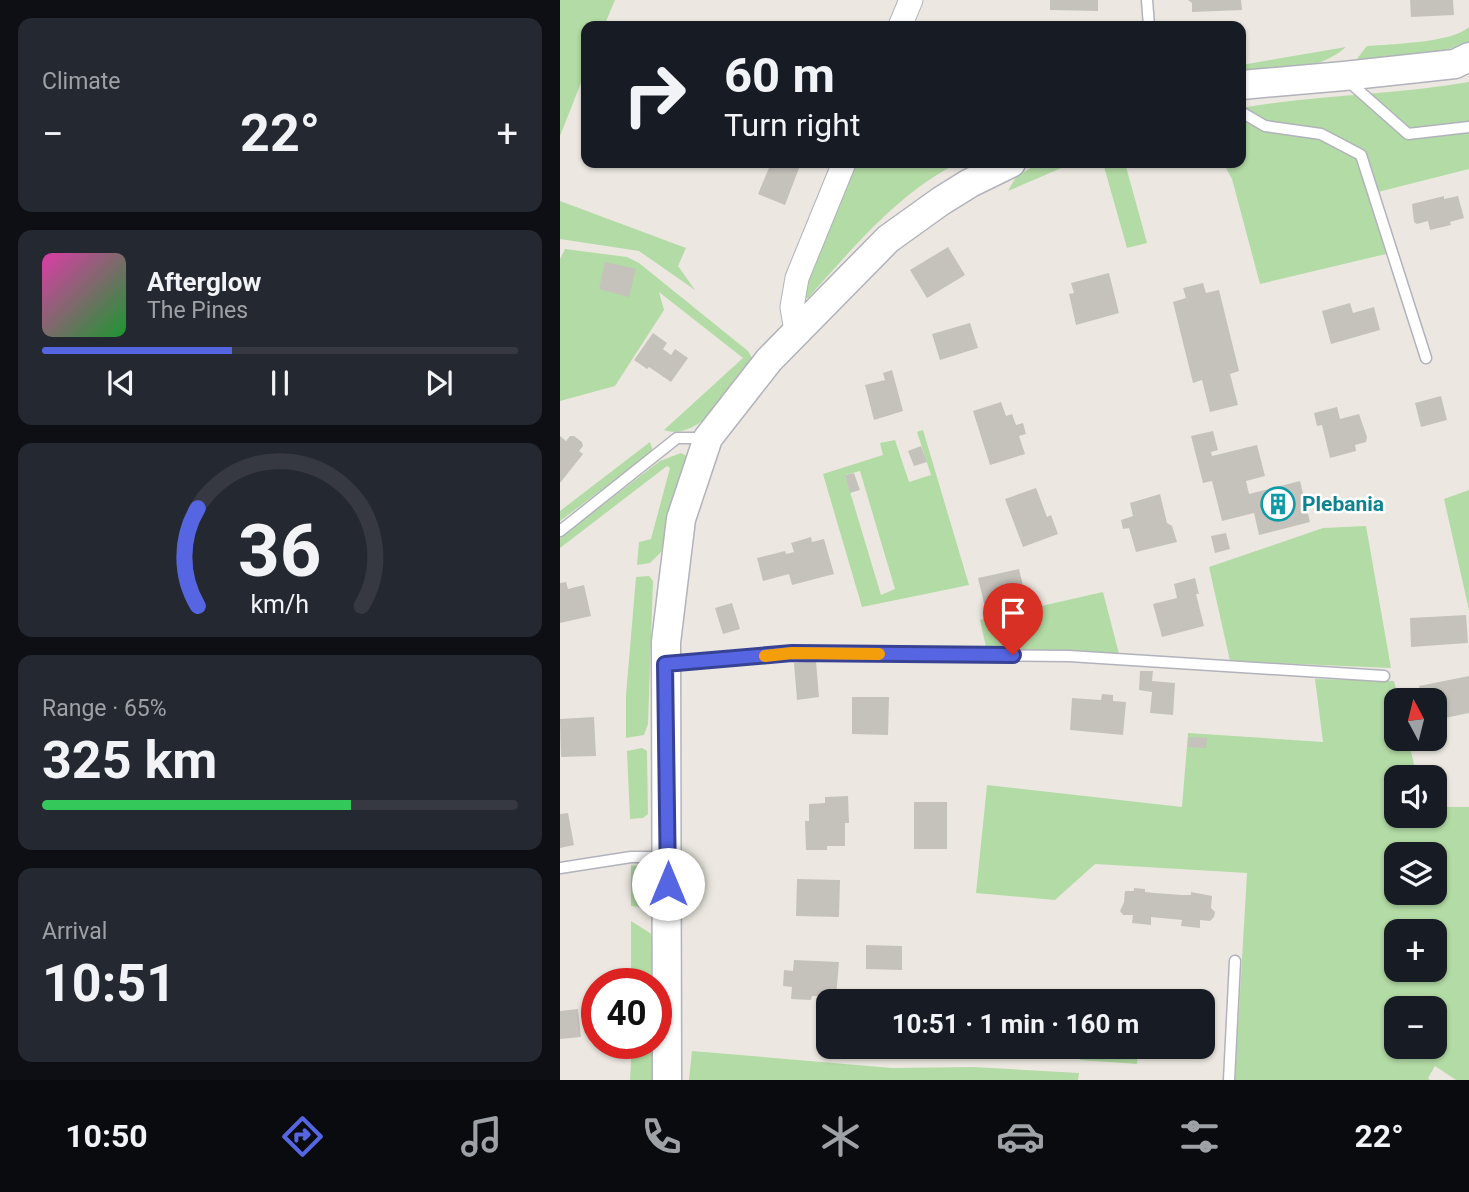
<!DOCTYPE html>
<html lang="en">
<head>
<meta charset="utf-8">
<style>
  body { margin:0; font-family:Roboto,sans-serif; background:#242831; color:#f1f3f6; height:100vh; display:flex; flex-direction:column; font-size:26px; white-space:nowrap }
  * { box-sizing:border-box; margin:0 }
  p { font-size:23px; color:#9ea1a6 }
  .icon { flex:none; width:38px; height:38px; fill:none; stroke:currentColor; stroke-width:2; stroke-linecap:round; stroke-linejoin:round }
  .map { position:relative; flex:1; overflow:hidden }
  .sheet { display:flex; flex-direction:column; gap:18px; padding:18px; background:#0d0f14; width:560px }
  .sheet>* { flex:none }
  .guide { position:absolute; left:21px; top:21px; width:665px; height:147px; border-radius:14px; box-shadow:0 2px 5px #0004; background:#171b24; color:#f1f3f6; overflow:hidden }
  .needle { width:46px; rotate:353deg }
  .fabs { position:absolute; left:824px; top:688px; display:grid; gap:14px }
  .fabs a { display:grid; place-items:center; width:63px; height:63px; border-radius:14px; background:#171b24; box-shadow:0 2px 5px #0004; font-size:35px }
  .speed { position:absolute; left:21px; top:968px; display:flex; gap:14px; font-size:35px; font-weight:700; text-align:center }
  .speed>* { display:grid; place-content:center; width:91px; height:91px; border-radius:50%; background:#171b24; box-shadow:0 2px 5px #0004; line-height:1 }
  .speed .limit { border:10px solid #d22; background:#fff; color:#111 }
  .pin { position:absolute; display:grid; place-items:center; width:60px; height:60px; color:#fff; margin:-72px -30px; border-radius:50% 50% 50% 0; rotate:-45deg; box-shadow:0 0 7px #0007 }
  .pin .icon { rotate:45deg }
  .me { position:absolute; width:77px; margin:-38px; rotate:0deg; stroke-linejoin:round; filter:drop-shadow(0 0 5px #0008) }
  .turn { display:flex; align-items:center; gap:24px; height:147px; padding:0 28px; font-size:32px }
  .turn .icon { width:91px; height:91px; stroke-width:2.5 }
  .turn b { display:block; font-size:49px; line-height:60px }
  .big { font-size:52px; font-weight:700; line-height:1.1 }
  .sheet .tile { flex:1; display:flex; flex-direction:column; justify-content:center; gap:10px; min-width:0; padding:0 24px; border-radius:14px; background:#242831 }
  .sheet .dial { align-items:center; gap:0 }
  .dial svg { height:182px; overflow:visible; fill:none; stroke:#363941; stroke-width:7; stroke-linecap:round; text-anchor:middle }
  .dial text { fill:#f1f3f6; stroke:none }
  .song { display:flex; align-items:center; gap:21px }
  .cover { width:84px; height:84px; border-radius:10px; background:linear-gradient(135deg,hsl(320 70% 55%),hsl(130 70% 35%)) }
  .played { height:7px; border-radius:4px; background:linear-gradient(90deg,#5666e3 40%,#363941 40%) }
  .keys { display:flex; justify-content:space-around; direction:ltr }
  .heat { display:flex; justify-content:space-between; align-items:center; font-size:38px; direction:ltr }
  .charge { height:10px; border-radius:5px; background:linear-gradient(90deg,#34c759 65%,#363941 0) }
  .trip { position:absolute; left:256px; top:989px; width:399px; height:70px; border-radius:14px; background:#171b24; box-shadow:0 2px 5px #0004; font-weight:700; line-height:70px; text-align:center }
  .tab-bar { display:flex; height:112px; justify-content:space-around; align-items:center; background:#090b0e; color:#9ea1a6 }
  .tab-bar .icon { width:49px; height:49px }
  .tab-bar .on { color:#5666e3 }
  .tab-bar b { font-size:32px; color:#f1f3f6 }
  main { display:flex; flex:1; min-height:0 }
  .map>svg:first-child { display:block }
  .green { fill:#b3dba5; fill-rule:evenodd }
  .building { fill:#c5c2bc }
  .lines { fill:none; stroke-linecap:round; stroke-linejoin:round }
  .service-casing { stroke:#b1b2bb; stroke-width:13 }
  .minor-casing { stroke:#b1b2bb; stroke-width:25 }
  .tertiary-casing { stroke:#b1b2bb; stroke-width:31 }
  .service { stroke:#fff; stroke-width:10 }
  .minor { stroke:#fff; stroke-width:23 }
  .tertiary { stroke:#fff; stroke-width:28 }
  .route-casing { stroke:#384294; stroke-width:18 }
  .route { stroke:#5666e3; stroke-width:12 }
  .slow { stroke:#f59e0b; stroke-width:12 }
  .labels { text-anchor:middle; stroke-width:5; stroke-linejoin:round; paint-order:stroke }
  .culture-label { font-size:21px; font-weight:bold; fill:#0d838f; stroke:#fff; text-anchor:start }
</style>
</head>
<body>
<main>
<section class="sheet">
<div class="tile"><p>Climate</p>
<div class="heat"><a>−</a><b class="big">22°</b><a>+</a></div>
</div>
<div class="tile">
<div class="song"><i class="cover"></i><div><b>Afterglow</b><p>The Pines</p></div></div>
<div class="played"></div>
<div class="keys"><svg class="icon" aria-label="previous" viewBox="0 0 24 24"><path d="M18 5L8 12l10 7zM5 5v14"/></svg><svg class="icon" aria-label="pause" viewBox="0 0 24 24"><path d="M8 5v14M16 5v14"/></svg><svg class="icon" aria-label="next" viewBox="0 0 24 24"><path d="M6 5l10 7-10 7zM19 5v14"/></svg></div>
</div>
<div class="tile dial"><svg viewBox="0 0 100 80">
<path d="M14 69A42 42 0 1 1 86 69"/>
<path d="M14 69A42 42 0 0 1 14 26" stroke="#5666e3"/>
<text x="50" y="56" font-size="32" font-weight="700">36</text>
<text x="50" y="72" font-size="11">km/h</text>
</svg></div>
<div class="tile"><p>Range · 65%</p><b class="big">325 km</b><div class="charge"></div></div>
<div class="tile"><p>Arrival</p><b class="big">10:51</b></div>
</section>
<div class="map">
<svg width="909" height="1080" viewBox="0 0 909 1080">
  <rect width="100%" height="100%" fill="#ece8e1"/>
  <g class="green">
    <polygon points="0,0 55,0 44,26 26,26 26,70 0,136"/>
    <path d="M909,27V42L907,44L867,55L793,64L807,46C831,44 892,43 909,27Z"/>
    <path d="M786,47C758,72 716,70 681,74V65Z"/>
    <path d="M909,82V169L810,194L826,254L700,284L672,179L666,168C650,165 634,168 619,163H681V108C756,95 833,95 909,82Z"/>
    <path d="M295,163H398C338,193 293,248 248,298L242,299L240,294Z"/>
    <polygon points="479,163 513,163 448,191 456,177"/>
    <polygon points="543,163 565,163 587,243 567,248"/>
    <polygon points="0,201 126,248 118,266 135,290 79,251 0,239"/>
    <path d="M5,249L67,257L79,263L188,351L192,358L191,366C172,389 139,442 104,430L183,358L99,292L104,310L55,386L0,401V259Z"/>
    <path d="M363,430L409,585L302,607L263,474L323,455L320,443L335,440L349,482L371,475L357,432ZM300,471L335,589L321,595L285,475Z"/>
    <polygon points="90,442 93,451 0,521 0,511"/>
    <polygon points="121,453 130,458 111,511 101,552 90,563 77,565 79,542 91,539 110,468 107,466 0,548 0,538 100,461"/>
    <polygon points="909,490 909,610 884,499"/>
    <polygon points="806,526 831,668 670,661 649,567 763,528"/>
    <polygon points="89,576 93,581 88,724 84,735 66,738 66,695 76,577"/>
    <polygon points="543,592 559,654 426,647 420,620"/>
    <path d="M755,679L834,681L839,700H836V738L848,739L857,777H836V816H875V807H909V1080H896L875,1066L868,1078L870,1080H675L687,873L535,864L495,900L416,893L427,785L622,807L628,733L763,742ZM836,854H875V892H836ZM836,931H875V970H836ZM836,1008H875V1046H836Z"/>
    <polygon points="82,748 87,751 88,814 83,818 70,819 67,751"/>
    <polygon points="71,865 88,868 93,874 94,906 89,908 71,906"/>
    <polygon points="71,921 90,933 94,940 95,983 71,983"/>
    <polygon points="72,1043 96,1043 94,1080 70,1080"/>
    <polygon points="521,1047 578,1047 577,1064 520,1060"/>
    <polygon points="132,1051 332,1068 413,1067 519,1073 518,1080 129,1080"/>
  </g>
  <g class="building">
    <polygon points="490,0 538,0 538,11 490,10"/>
    <polygon points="628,0 681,0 682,10 632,12 632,3"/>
    <polygon points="850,0 893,0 894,15 851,17"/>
    <polygon points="211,163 241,163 225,205 198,194"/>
    <polygon points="884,196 884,199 898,196 904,218 890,222 891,225 870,230 868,221 857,224 854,222 852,204"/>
    <polygon points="388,247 405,275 367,298 350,270"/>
    <polygon points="45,262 76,269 69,297 39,289"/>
    <polygon points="549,273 559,313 516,325 509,294 514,293 511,283"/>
    <polygon points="643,283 646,293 659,290 679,371 670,374 678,405 650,412 642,380 633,383 613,302 626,298 623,288"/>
    <polygon points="790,303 793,313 814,307 820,330 771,344 762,311"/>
    <polygon points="410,323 418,348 380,360 372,334"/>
    <polygon points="93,333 107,343 103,349 111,355 115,349 128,358 111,382 89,367 87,369 74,360"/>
    <polygon points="332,370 343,411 314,420 305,385 325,380 323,373"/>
    <polygon points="881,396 887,420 861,427 855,403"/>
    <polygon points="441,402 446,416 452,414 456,425 463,423 466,434 459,436 465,454 430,465 413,411"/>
    <polygon points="777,407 780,419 799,414 807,437 806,442 795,445 796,451 770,458 762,425 757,426 754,413"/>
    <polygon points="653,431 658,450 651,452 652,456 697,445 705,476 686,481 689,494 740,481 750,522 699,535 694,513 662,521 652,481 643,483 631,436"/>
    <polygon points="0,436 6,441 10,436 14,436 22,442 23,446 19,451 23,454 0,483"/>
    <polygon points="361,446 367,462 354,466 348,451"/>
    <polygon points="294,473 300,490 290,493 285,475"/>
    <polygon points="476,488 487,517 491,515 498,534 463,547 445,499"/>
    <polygon points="600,494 607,523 612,526 617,542 576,552 569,528 563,529 561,520 573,516 570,503"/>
    <polygon points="666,533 670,549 655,553 651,536"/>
    <polygon points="251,537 252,542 264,539 274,574 232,585 229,574 203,581 197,558 225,551 226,554 234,552 231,543"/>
    <polygon points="459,569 468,606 427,616 418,578"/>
    <polygon points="635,578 639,594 636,594 644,626 602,637 593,604 617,598 614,584"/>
    <polygon points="6,582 8,589 24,585 31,616 0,623 0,583"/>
    <polygon points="172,603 180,629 163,634 155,608"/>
    <polygon points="906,615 908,643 851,647 850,618"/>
    <polygon points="256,661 259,697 237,700 234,663"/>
    <polygon points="580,671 593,671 592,681 615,683 613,715 590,713 592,692 579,690"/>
    <polygon points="909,676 909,713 875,720 875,700 862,700 859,686"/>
    <polygon points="542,694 553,695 553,701 566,702 563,735 510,730 512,698 541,700"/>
    <polygon points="292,697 329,697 328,735 292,734"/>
    <polygon points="34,717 36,756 1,757 0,719"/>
    <polygon points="629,737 647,738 646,748 628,747"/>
    <polygon points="288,796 289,823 285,823 285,846 267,846 267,850 246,850 245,821 249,821 249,804 265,803 265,797"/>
    <rect x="354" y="802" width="33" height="47"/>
    <polygon points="8,813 14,845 0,848 0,814"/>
    <polygon points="237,879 280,880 279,917 236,916"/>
    <polygon points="574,888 585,889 585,892 595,893 622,895 631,895 631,892 652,896 651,908 655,912 654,917 650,921 640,920 640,928 621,926 622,920 591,917 591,925 572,923 573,915 563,915 560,911 564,902 565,891 574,891"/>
    <polygon points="306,945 342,946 342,970 306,969"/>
    <polygon points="234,960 279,962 276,997 252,996 251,1000 231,999 232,987 223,986 224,970 233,971"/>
    <polygon points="554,991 580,993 580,998 594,999 594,1001 553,1001"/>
    <polygon points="18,1009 21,1037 0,1039 0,1011"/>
  </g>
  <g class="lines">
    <defs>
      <g id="service">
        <polyline points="587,0 589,26"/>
        <polyline points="788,81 848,134 909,127"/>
        <polyline points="681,112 705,126 761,134 801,155 866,358"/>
        <polyline points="0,531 117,438 145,438"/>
        <polyline points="108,664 232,654 509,656 824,676"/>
        <polyline points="0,868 71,857 105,857"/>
        <polyline points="669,1080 675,961"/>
      </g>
      <g id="minor">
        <polyline points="340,26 351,0"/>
        <polyline points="236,331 232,307 237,278 284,163"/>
      </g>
      <g id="tertiary">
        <polyline points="681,85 784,76 895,64 909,57"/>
        <polyline points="107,1080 106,642 121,519 148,438 209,360 328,239 381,201 410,183 451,163"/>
      </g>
    </defs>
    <use href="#service" class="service-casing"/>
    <use href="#minor" class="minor-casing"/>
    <use href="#tertiary" class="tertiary-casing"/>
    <use href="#service" class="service"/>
    <use href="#minor" class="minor"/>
    <use href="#tertiary" class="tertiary"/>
  </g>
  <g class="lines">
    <defs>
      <polyline id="route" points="108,884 105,664 232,653 453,655"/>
    </defs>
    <use href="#route" class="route-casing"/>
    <use href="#route" class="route"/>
    <polyline class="slow" points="205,656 232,653 319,654"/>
  </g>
  <defs>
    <symbol id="building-ring" viewBox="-11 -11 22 22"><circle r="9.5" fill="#fff" stroke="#0f9aa8" stroke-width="1.5"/><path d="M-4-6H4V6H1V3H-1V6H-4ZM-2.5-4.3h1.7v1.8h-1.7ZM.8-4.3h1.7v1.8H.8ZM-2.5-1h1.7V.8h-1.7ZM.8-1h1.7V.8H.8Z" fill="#0f9aa8"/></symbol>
  </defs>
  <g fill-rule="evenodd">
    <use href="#building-ring" x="699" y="485" width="38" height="38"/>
  </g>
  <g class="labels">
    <g class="culture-label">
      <text x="742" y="511">Plebania</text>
    </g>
  </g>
</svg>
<div class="fabs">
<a><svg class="needle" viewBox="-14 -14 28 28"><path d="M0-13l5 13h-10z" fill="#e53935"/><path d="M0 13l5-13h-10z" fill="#9ea1a6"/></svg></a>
<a><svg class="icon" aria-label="sound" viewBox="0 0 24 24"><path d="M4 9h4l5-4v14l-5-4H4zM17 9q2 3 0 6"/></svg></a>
<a><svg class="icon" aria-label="layers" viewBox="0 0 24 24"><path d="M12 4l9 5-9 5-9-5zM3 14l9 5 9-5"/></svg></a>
<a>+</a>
<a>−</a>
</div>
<div class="speed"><div class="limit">40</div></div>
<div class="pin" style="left:453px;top:655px;background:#d93025"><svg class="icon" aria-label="arrive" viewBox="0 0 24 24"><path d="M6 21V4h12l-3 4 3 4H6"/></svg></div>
<svg class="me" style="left:108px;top:884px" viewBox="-20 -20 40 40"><circle r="19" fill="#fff"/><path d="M0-13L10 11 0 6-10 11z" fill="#5666e3"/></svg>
<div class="trip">10:51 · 1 min · 160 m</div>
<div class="guide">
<div class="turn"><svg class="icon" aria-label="right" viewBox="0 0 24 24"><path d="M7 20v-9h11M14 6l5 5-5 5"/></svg><div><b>60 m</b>Turn right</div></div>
</div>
</div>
</main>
<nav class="tab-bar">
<b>10:50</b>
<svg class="icon on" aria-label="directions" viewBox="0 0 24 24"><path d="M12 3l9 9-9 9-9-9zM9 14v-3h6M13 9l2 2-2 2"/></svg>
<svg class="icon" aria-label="music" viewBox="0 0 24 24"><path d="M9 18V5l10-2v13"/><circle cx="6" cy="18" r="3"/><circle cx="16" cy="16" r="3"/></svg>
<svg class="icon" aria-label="phone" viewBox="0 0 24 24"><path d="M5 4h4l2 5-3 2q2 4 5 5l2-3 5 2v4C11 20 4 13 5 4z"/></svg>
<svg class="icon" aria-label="climate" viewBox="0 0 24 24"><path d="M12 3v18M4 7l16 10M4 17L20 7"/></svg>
<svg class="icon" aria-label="car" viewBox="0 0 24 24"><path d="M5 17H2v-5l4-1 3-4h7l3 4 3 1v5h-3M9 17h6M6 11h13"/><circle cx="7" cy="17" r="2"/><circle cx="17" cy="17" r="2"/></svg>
<svg class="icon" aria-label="filters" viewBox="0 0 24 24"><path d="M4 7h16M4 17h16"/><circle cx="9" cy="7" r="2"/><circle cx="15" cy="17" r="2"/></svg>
<b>22°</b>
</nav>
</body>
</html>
